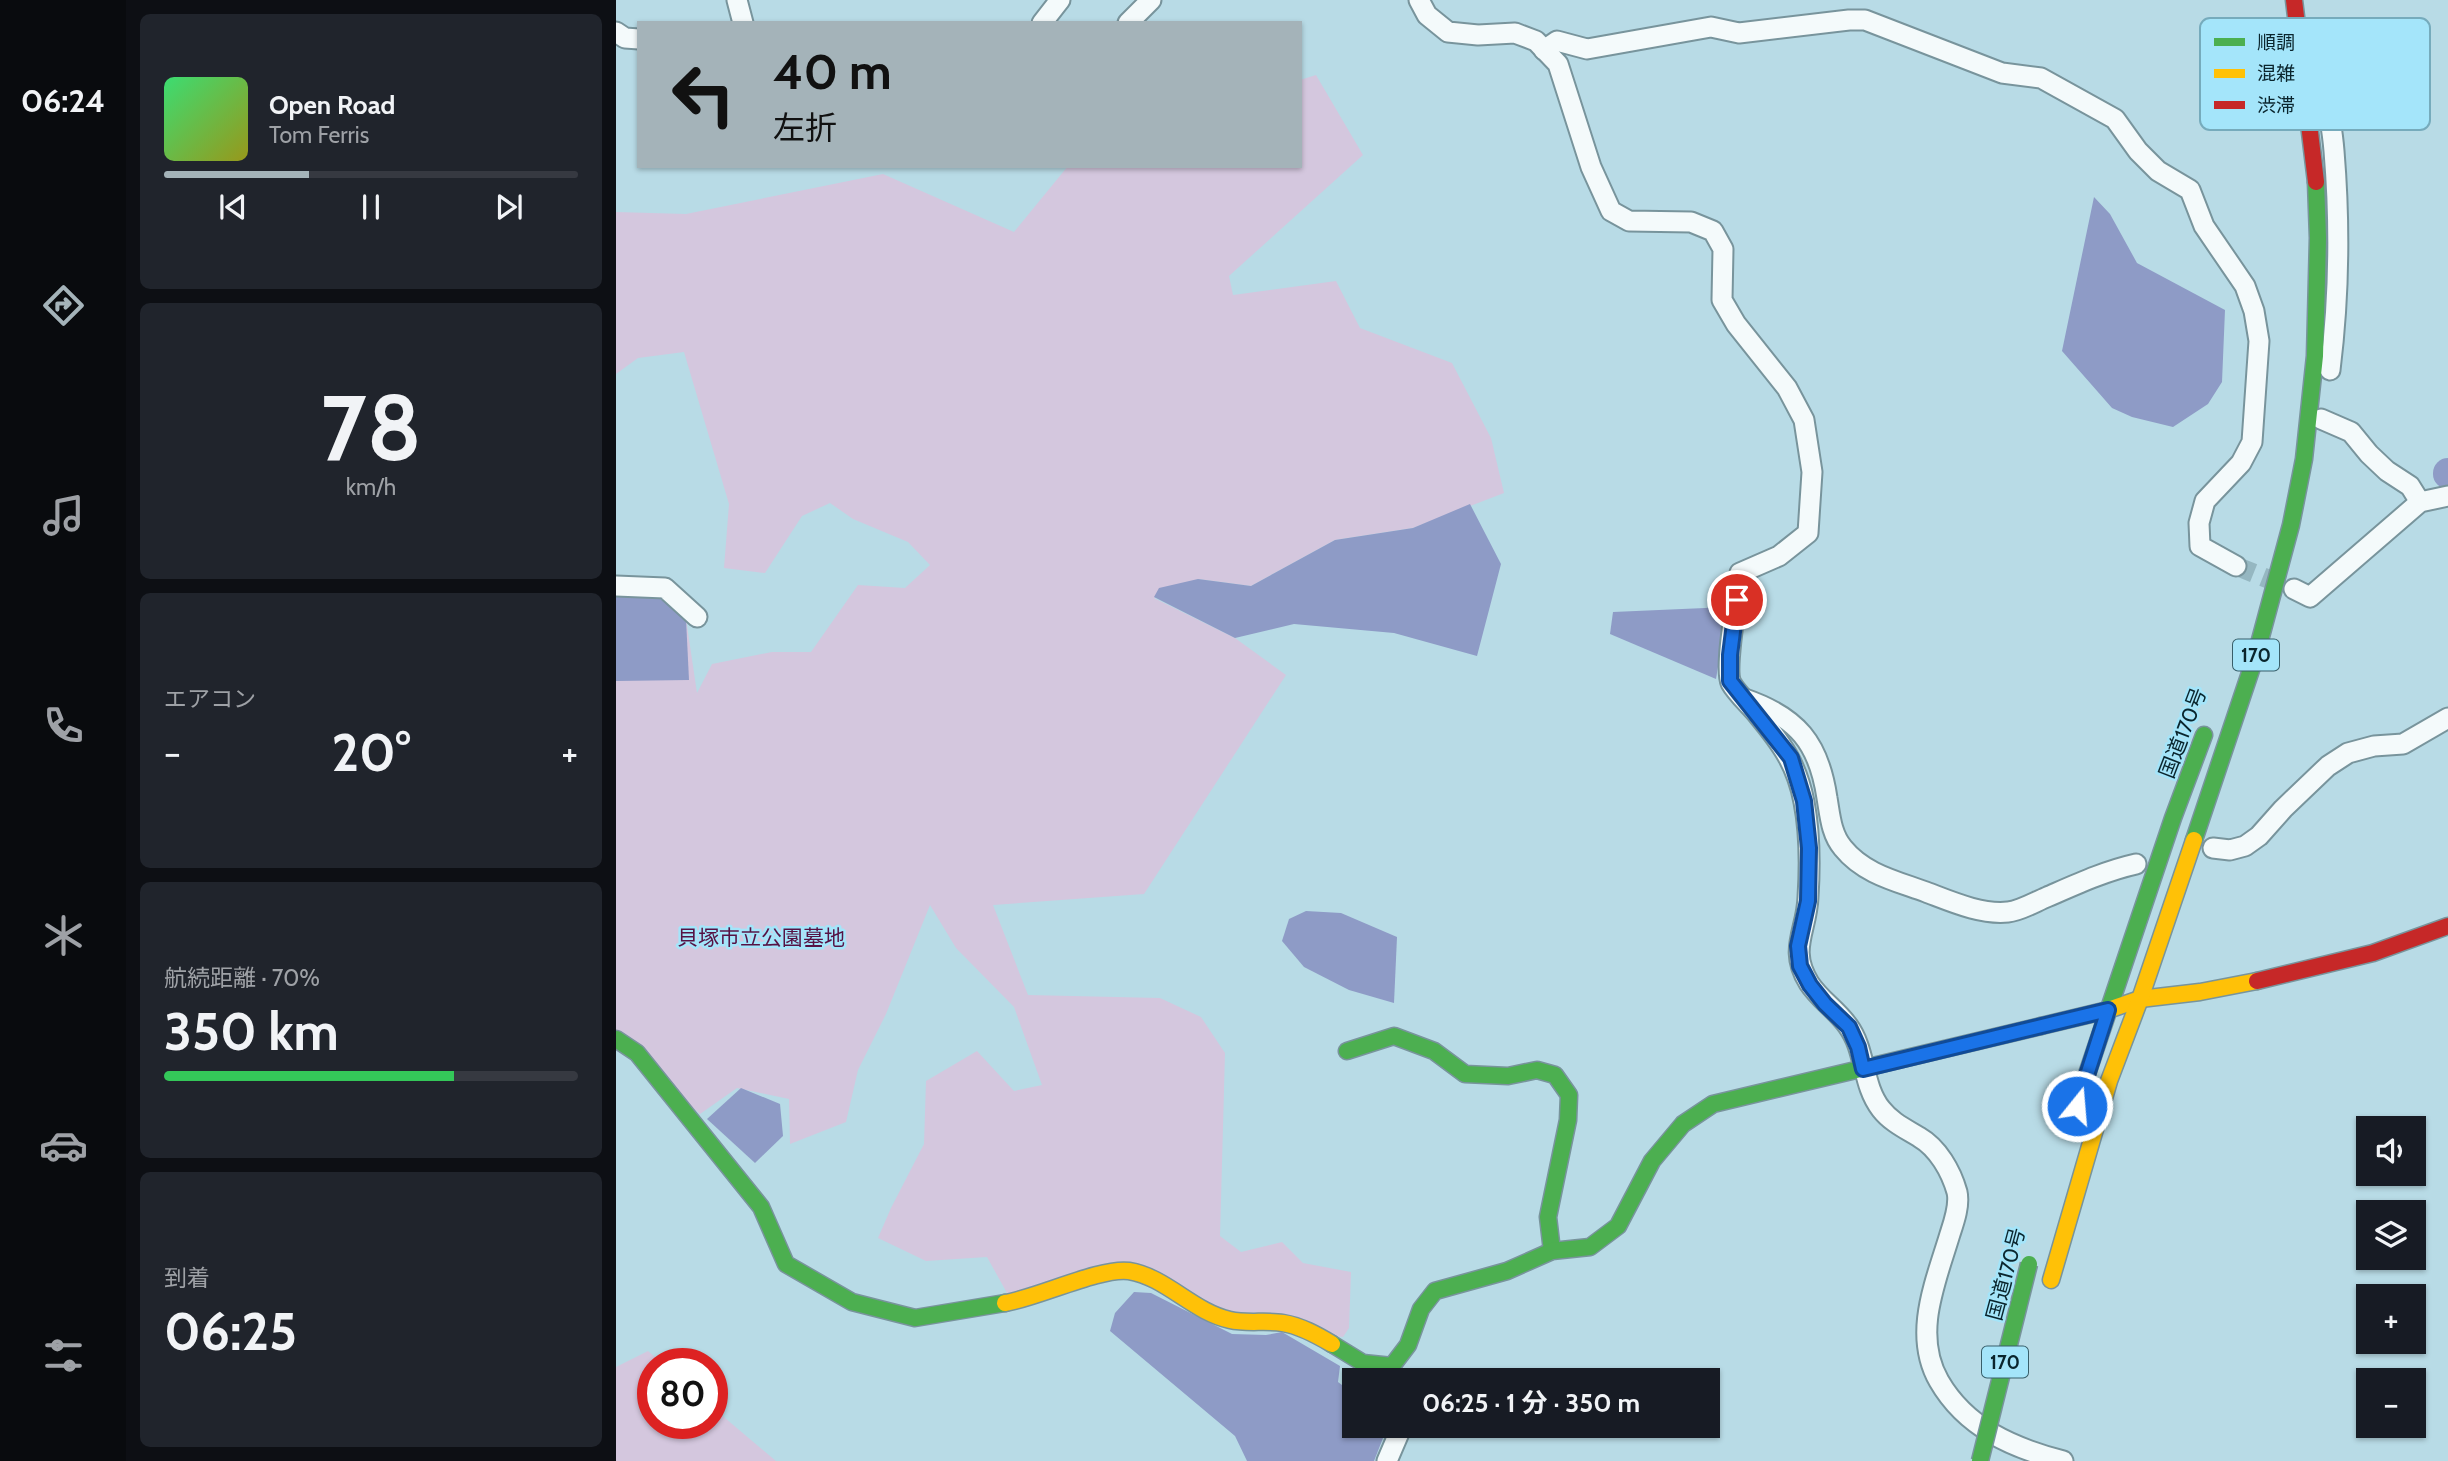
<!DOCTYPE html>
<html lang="ja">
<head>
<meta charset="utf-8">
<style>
  body { margin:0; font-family:Cabin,"Noto Sans JP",sans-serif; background:#20242c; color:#f1f3f6; height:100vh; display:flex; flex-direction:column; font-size:26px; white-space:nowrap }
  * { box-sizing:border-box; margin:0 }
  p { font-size:23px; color:#9ea1a6 }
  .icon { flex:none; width:38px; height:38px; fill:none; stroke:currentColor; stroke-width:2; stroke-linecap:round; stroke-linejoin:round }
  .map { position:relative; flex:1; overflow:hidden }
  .side { display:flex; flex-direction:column; gap:14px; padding:14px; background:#0d0f14; width:490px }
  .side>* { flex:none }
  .banner { position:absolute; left:21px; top:21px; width:665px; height:147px; border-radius:0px; box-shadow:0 2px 5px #0004; background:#a4b3b9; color:#111; overflow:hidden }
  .controls { position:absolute; left:1740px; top:1116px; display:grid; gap:14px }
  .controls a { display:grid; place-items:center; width:70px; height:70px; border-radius:0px; background:#171b24; box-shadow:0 2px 5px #0004; font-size:35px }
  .speed { position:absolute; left:21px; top:1348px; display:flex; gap:14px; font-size:35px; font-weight:700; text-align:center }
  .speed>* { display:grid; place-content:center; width:91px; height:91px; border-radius:50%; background:#171b24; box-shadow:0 2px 5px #0004; line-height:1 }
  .speed .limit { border:10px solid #d22; background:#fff; color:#111 }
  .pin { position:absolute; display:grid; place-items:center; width:60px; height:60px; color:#fff; margin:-30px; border:4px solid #fff; border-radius:50%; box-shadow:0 2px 7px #0007 }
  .me { position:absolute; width:77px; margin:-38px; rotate:17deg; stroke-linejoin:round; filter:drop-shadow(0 0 5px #0008) }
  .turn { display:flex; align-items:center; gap:24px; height:147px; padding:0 21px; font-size:32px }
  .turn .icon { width:91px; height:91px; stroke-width:2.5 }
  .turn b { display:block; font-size:49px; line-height:60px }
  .big { font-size:52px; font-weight:700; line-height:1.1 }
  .side .widget { flex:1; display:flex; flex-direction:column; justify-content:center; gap:10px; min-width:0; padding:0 24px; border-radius:10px; background:#20242c }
  .side .dial { align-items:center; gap:0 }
  .dial b { font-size:91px; line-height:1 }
  .song { display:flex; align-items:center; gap:21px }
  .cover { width:84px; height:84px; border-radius:10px; background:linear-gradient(135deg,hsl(140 70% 55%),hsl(60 70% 35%)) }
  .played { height:7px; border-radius:4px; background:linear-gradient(90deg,#a4b3b9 35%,#363941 35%) }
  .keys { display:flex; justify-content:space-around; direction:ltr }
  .heat { display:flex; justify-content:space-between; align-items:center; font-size:38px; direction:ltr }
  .charge { height:10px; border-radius:5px; background:linear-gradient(90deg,#34c759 70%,#363941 0) }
  .trip { position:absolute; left:726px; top:1368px; width:378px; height:70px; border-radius:0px; background:#171b24; box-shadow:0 2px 5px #0004; font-weight:700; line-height:70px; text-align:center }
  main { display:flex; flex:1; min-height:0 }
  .tab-bar { display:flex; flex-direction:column; width:126px; justify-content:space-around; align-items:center; background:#090b0e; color:#9ea1a6 }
  .tab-bar .icon { width:49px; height:49px }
  .tab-bar .active { color:#a4b3b9 }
  .tab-bar b { font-size:32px; color:#f1f3f6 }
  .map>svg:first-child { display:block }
  .green { fill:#d4c7de }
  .water { fill:#8e9bc6 }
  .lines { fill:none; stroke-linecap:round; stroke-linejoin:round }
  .river { stroke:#8e9bc6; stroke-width:30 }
  .street-tunnel { stroke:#95b7c1; stroke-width:19; stroke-dasharray:19 10; stroke-linecap:butt }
  .street-casing { stroke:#78949c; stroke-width:23 }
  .fast-casing { stroke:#78949c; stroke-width:19 }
  .slow-casing { stroke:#78949c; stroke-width:19 }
  .jam-casing { stroke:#78949c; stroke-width:19 }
  .street { stroke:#f4fafb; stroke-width:19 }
  .fast { stroke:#4caf50; stroke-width:16 }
  .slow { stroke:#ffc107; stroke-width:16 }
  .jam { stroke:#c62828; stroke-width:16 }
  .fast-bridge-casing { stroke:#78949c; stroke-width:19; stroke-linecap:butt }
  .fast-bridge { stroke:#4caf50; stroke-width:16 }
  .route-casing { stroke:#114b97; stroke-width:18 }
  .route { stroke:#1a73e8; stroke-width:12 }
  .labels { text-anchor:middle; stroke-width:5; stroke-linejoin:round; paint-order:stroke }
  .shield { fill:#a4e5fa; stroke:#385f6a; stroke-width:2 }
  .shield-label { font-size:19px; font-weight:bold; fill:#0a252d }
  .street-label { font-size:21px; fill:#0a252d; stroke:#a4e5fa }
  .park-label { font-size:21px; fill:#561244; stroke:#a4e5fa }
  .key { fill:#a4e5fa; stroke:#76abbc; stroke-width:2 }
  .key-label { font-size:19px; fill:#0a252d }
</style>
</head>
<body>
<main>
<nav class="tab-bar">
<b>06:24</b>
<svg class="icon active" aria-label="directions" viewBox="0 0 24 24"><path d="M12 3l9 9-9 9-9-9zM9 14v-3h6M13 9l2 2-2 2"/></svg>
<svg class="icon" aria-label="music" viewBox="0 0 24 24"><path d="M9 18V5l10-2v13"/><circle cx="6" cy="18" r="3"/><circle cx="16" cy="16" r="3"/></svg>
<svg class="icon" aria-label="phone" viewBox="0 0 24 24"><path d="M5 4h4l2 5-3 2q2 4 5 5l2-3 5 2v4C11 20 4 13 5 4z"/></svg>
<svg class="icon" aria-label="climate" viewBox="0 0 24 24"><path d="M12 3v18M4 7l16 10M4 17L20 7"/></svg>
<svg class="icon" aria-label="car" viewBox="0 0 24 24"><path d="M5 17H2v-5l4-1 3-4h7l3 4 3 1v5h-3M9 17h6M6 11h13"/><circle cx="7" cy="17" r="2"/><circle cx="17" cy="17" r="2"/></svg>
<svg class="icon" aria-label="filters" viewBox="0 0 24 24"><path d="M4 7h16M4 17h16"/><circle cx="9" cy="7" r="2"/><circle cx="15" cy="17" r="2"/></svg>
</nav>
<section class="side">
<div class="widget">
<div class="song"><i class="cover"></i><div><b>Open Road</b><p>Tom Ferris</p></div></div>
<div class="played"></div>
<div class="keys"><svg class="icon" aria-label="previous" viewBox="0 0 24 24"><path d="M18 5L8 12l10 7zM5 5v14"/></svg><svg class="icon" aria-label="pause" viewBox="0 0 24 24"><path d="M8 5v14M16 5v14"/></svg><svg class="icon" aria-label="next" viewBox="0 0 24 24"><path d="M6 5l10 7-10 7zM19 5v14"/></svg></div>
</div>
<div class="widget dial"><b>78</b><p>km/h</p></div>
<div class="widget"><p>エアコン</p>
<div class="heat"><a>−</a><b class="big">20°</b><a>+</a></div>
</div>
<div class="widget"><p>航続距離 · 70%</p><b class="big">350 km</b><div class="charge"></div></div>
<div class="widget"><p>到着</p><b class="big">06:25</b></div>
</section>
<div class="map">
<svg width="1832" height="1461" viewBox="0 0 1832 1461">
  <rect width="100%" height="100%" fill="#b8dbe6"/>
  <g class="green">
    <polygon points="700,75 747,155 613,276 617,295 720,281 744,328 836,363 875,438 888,493 797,528 719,540 635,586 582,579 538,598 619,638 670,675 528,894 377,905 412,995 544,998 585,1017 609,1053 604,1236 625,1252 666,1242 687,1263 735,1272 733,1328 727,1337 613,1320 512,1271 396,1302 371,1257 310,1261 262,1238 275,1208 308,1144 310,1081 361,1051 398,1091 426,1085 398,1007 340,948 314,905 270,1014 242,1070 230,1122 174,1144 173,1099 121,1088 84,1114 0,1039 0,594 70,619 81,693 96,664 156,652 195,652 242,585 289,588 314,565 292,542 237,519 214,503 186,516 149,573 108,568 113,504 68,352 22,358 0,374 0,212 70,214 267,174 398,232 452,166 684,166 684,80"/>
    <polygon points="32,1351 46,1363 37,1363 37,1423 96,1423 96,1407 160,1461 0,1461 0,1367"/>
  </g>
  <g class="water">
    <polygon points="1478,197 1494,214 1521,263 1609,310 1606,382 1592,404 1557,427 1516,417 1496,408 1446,351"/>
    <polygon points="854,504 885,564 861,656 778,633 678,624 619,638 538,597 543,588 582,579 635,586 719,540 797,528"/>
    <polygon points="0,595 42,597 70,619 73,680 0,681"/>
    <polygon points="1112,607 1100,679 994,634 997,612"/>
    <polygon points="690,911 725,913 781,937 778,1003 733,990 688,967 666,941 673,919"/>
    <polygon points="125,1088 164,1104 167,1136 139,1163 91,1119"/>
    <polygon points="518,1292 535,1293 616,1334 650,1335 666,1332 724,1366 722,1382 738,1394 738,1426 769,1426 769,1433 758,1461 631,1461 619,1436 494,1331 499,1313"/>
  </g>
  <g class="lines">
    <polyline class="river" points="1832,474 1832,473"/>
    <polyline class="street-tunnel" points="1620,566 1667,585"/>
    <defs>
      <g id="street">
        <polyline points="121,0 127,23"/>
        <path d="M803,0L811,15L832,32L862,35L899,33L920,41L942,64L975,167L995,211L1013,221L1075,222L1097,231L1107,249L1106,300L1120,324L1171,388L1188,420L1196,472L1192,533L1163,556L1124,573C1122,593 1108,668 1115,683C1121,694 1134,705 1142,715C1166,744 1181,765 1188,802C1194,833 1194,866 1192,897C1191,931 1172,949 1193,983C1204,1000 1221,1010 1232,1026C1250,1050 1246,1085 1265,1109C1275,1122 1290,1129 1303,1137C1322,1148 1335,1171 1341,1192C1344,1205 1338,1222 1334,1234C1320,1281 1296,1334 1323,1381C1350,1428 1397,1448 1447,1461"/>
        <polyline points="426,23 444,0"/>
        <polyline points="512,23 535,0"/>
        <polyline points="0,32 9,38 23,39"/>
        <path d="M1698,35C1705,74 1715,112 1718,151C1724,224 1723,298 1714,370"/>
        <polyline points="928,50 941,41 971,49 1095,27 1123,33 1233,20 1249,20 1386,73 1425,78 1499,119 1522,151 1542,171 1574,190 1588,226 1629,286 1638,311 1643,341 1636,442 1625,463 1589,501 1583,523 1584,546 1620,566"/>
        <polyline points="1705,419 1735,432 1753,454 1771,471 1794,486 1804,502"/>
        <polyline points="0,586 49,588 81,617"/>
        <polyline points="1678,589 1694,597 1804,502 1832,496"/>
        <path d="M1129,699C1181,717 1203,743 1211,798C1214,815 1215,834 1227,848C1248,874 1280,881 1310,892C1334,901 1365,915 1392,912C1404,911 1419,902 1431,897C1461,884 1489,871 1520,864"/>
        <polyline points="1597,848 1614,850 1629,846 1643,836 1667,809 1712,766 1732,753 1758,746 1787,744 1832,718"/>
        <polyline points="771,1461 786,1426"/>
      </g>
      <g id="fast">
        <polyline points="1578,840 1640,655 1675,525 1688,459 1699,356 1702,238 1700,182"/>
        <polyline points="0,1039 21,1053 145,1207 170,1264 236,1302 299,1318 389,1303"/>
        <polyline points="731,1051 778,1036 818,1051 849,1074 892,1076 921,1070 939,1075 953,1095 952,1120 932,1217 936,1251"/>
        <polyline points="1467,1086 1557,818 1588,735"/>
        <polyline points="716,1344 747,1363 776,1366 792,1345 805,1309 819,1291 891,1271 936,1251 974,1247 1002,1226 1036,1161 1067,1124 1097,1104 1425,1026"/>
      </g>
      <g id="slow">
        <polyline points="1425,1026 1492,1010 1524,999 1584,992 1641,981"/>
        <polyline points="1435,1280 1493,1081 1524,999 1578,840"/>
        <path d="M389,1303C421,1298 485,1267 513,1271C550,1277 577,1312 614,1320C631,1324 650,1320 667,1323C685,1326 701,1335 716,1344"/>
      </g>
      <g id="jam">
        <polyline points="1678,0 1700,182"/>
        <polyline points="1641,981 1757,953 1832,926"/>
      </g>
    </defs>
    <use href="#street" class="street-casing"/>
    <use href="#fast" class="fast-casing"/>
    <use href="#slow" class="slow-casing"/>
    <use href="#jam" class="jam-casing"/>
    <use href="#street" class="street"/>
    <use href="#fast" class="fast"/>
    <use href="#slow" class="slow"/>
    <use href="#jam" class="jam"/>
    <defs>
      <polyline id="fast-bridge" points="1364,1461 1413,1264"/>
    </defs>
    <use href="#fast-bridge" class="fast-bridge-casing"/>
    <use href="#fast-bridge" class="fast-bridge"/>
  </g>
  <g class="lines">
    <defs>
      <polyline id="route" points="1121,600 1114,655 1114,681 1175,758 1188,801 1193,848 1192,901 1182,946 1184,966 1194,985 1209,1004 1233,1027 1242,1047 1247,1069 1492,1010 1461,1106"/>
    </defs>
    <use href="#route" class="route-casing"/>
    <use href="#route" class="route"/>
  </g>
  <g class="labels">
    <g class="shield">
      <rect x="1617" y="639.5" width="46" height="31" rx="5"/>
      <rect x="1366" y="1346.5" width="46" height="31" rx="5"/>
    </g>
    <g class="shield-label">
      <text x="1640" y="662">170</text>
      <text x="1389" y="1369">170</text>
    </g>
    <g class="street-label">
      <text transform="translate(1567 733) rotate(-69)" y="7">国道170号</text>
      <text transform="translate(1390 1274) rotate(-75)" y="7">国道170号</text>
    </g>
    <g class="park-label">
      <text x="145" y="945">貝塚市立公園墓地</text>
    </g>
  </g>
  <rect x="1584" y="18" width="230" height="112" rx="10" class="key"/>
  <rect x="1598" y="38" width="31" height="8" fill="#4caf50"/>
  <rect x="1598" y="69" width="31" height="9" fill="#ffc107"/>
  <rect x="1598" y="101" width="31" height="8" fill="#c62828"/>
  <g class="key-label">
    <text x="1641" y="49">順調</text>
    <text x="1641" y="80">混雑</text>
    <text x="1641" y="112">渋滞</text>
  </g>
</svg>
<div class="controls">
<a><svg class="icon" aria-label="sound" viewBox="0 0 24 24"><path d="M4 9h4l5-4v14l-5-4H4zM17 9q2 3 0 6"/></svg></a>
<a><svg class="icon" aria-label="layers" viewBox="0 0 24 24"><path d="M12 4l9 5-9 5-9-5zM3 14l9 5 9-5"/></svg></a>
<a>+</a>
<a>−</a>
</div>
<div class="speed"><div class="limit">80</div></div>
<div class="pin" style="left:1121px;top:600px;background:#d93025"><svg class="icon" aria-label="arrive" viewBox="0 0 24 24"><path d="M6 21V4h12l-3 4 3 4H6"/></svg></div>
<svg class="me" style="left:1461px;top:1106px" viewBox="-20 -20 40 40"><circle r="17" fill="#1a73e8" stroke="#fff" stroke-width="3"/><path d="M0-11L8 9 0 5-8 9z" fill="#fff"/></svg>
<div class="trip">06:25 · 1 分 · 350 m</div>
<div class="banner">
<div class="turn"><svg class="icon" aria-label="left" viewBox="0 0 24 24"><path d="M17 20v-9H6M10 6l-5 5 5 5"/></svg><div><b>40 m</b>左折</div></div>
</div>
</div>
</main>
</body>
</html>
